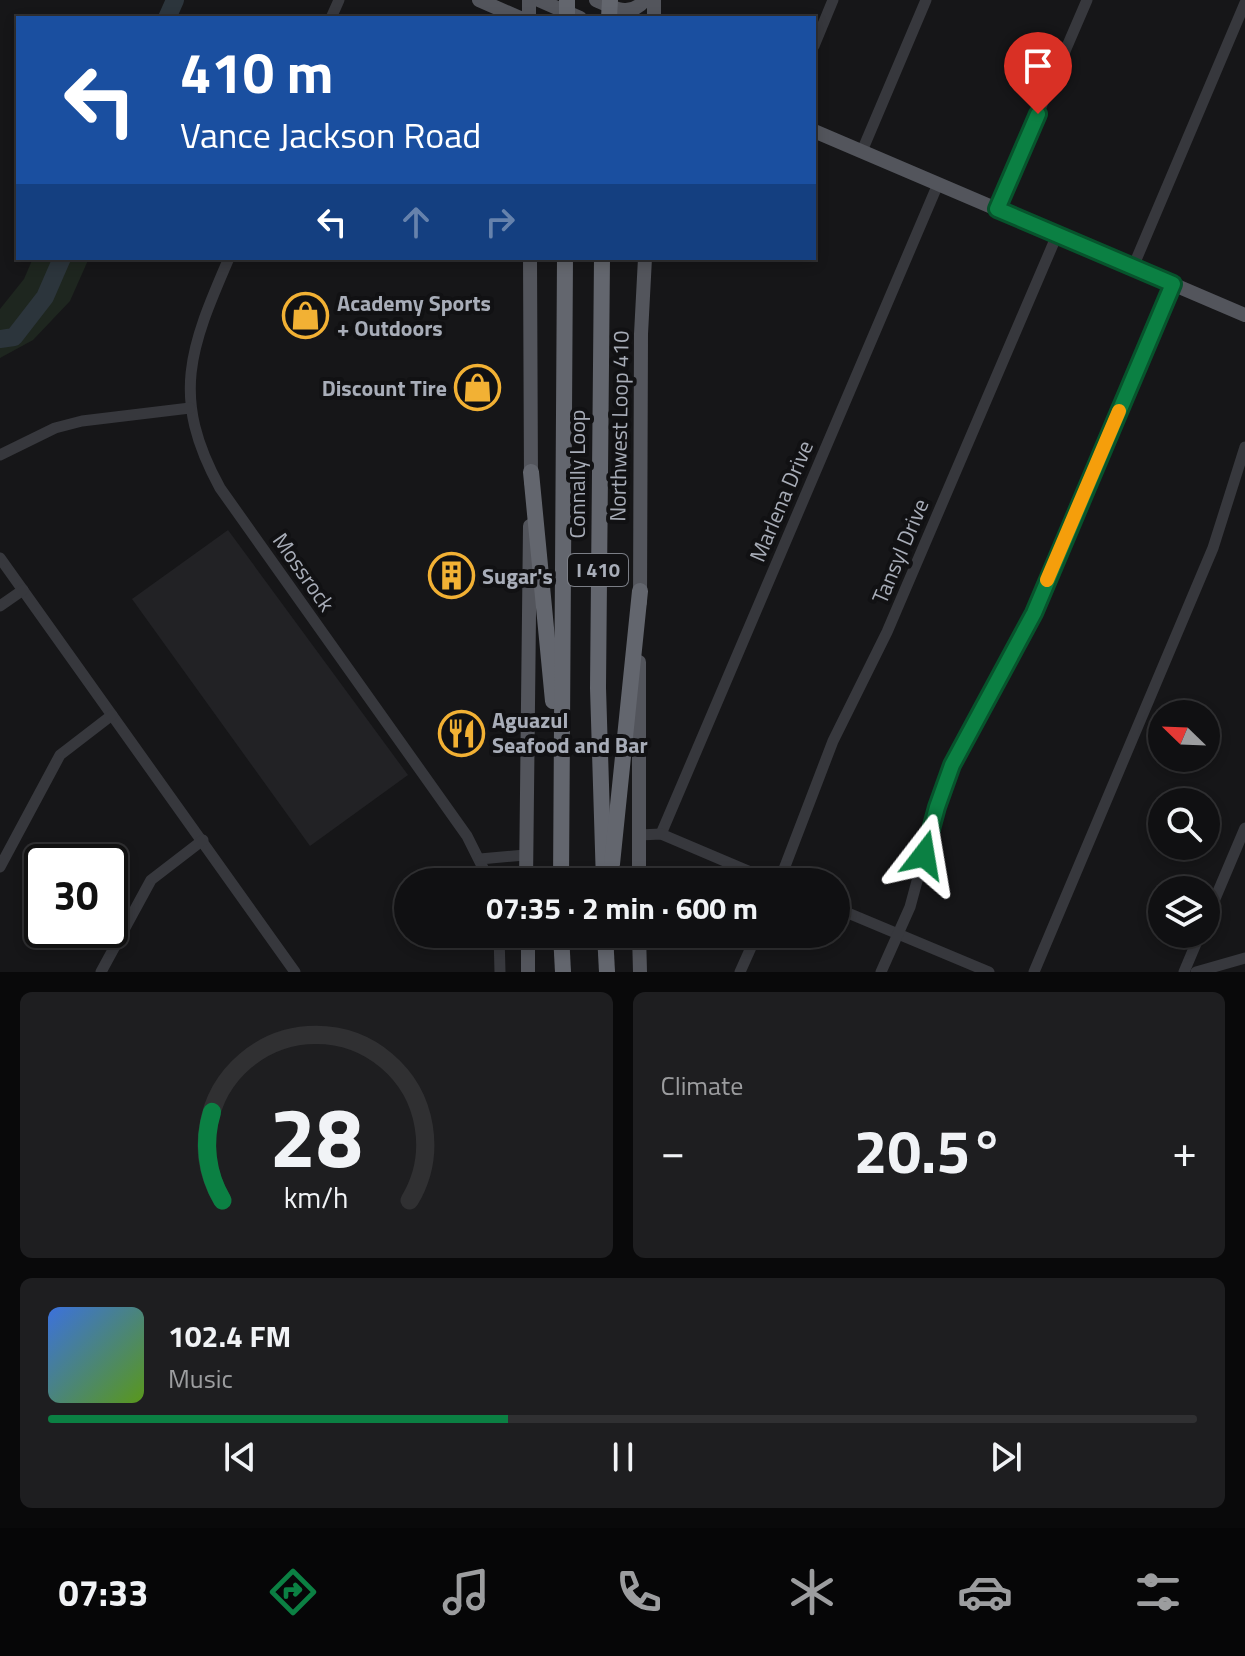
<!DOCTYPE html>
<html lang="en">
<head>
<meta charset="utf-8">
<style>
  body { margin:0; font-family:"Titillium Web",sans-serif; background:#1e1e20; color:#f1f3f6; height:100vh; display:flex; flex-direction:column; font-size:30px; white-space:nowrap }
  * { box-sizing:border-box; margin:0 }
  p { font-size:26px; color:#9c9d9f }
  .icon { flex:none; width:44px; height:44px; fill:none; stroke:currentColor; stroke-width:2; stroke-linecap:round; stroke-linejoin:round }
  .map { position:relative; height:972px; overflow:hidden }
  .drawer { display:flex; flex-direction:column; gap:20px; padding:20px; background:#09090a; flex:1 }
  .drawer>* { flex:none }
  .top-card { position:absolute; left:16px; top:16px; width:800px; height:244px; border-radius:0px; box-shadow:0 4px 12px #0003,0 0 0 2px #303032; background:#1a4fa0; color:#fff; overflow:hidden }
  .needle { width:52px; rotate:293deg }
  .fabs { position:absolute; left:1148px; top:700px; display:grid; gap:16px }
  .fabs a { display:grid; place-items:center; width:72px; height:72px; border-radius:50%; background:#101012; box-shadow:0 4px 12px #0003,0 0 0 2px #303032; font-size:40px }
  .speed { position:absolute; left:24px; top:844px; display:flex; gap:16px; font-size:40px; font-weight:700; text-align:center }
  .speed>* { display:grid; place-content:center; width:104px; height:104px; border-radius:50%; background:#101012; box-shadow:0 4px 12px #0003,0 0 0 2px #303032; line-height:1 }
  .speed .limit { border:4px solid #111; border-radius:12px; background:#fff; color:#111 }
  .pin { position:absolute; display:grid; place-items:center; width:68px; height:68px; color:#fff; margin:-82px -34px; border-radius:50% 50% 50% 0; rotate:-45deg; box-shadow:0 0 8px #0007 }
  .pin .icon { rotate:45deg }
  .me { position:absolute; width:88px; margin:-44px; rotate:14deg; stroke-linejoin:round; filter:drop-shadow(0 0 6px #0008) }
  .turn { display:flex; align-items:center; gap:28px; height:168px; padding:0 32px; font-size:36px }
  .turn .icon { width:104px; height:104px; stroke-width:2.5 }
  .turn b { display:block; font-size:56px; line-height:68px }
  .lanes { display:flex; align-items:center; height:76px; padding:0 32px; background:#0003; justify-content:center; gap:40px; direction:ltr }
  .lanes .off { opacity:.35 }
  .big { font-size:60px; font-weight:700; line-height:1.1 }
  .drawer .widget { flex:1; display:flex; flex-direction:column; justify-content:center; gap:12px; min-width:0; padding:0 28px; border-radius:12px; background:#1e1e20 }
  .drawer .dial { align-items:center; gap:0 }
  .dial svg { height:208px; overflow:visible; fill:none; stroke:#303032; stroke-width:7; stroke-linecap:round; text-anchor:middle }
  .dial text { fill:#f1f3f6; stroke:none }
  .song { display:flex; align-items:center; gap:24px }
  .cover { width:96px; height:96px; border-radius:12px; background:linear-gradient(135deg,hsl(220 70% 55%),hsl(90 70% 35%)) }
  .played { height:8px; border-radius:4px; background:linear-gradient(90deg,#0b8043 40%,#303032 40%) }
  .keys { display:flex; justify-content:space-around; direction:ltr }
  .heat { display:flex; justify-content:space-between; align-items:center; font-size:44px; direction:ltr }
  .drawer .tiles { flex:1; display:grid; gap:20px; grid-template-columns:1fr 1fr }
  .widget:last-child { grid-column:span 2 }
  .trip { position:absolute; left:394px; top:868px; width:456px; height:80px; border-radius:40px; background:#101012; box-shadow:0 4px 12px #0003,0 0 0 2px #303032; font-weight:700; line-height:80px; text-align:center }
  .tab-bar { display:flex; height:128px; justify-content:space-around; align-items:center; background:#060607; color:#9c9d9f }
  .tab-bar .icon { width:56px; height:56px }
  .tab-bar .on { color:#0b8043 }
  .tab-bar b { font-size:36px; color:#f1f3f6 }
  .map>svg:first-child { display:block }
  .built { fill:#222225 }
  .green { fill:#1e261f }
  .lines { fill:none; stroke-linecap:round; stroke-linejoin:round }
  .river { stroke:#2c353c; stroke-width:18 }
  .minor { stroke:#37383d; stroke-width:11 }
  .major { stroke:#53555c; stroke-width:14 }
  .highway { stroke:#63666e; stroke-width:16 }
  .highway-bridge { stroke:#63666e; stroke-width:16 }
  .route-casing { stroke:#07532c; stroke-width:20 }
  .route { stroke:#0b8043; stroke-width:14 }
  .slow { stroke:#f59e0b; stroke-width:14 }
  .labels { text-anchor:middle; stroke-width:8; stroke-linejoin:round; paint-order:stroke }
  .shield { fill:#111113; stroke:#7b7e86; stroke-width:2 }
  .shield-label { font-size:20px; font-weight:bold; fill:#a8adb8 }
  .poi-label { font-size:22px; font-weight:bold; fill:#a8adb8; stroke:#111113; text-anchor:start }
  .street-label { font-size:22px; fill:#a8adb8; stroke:#111113 }
</style>
</head>
<body>
<div class="map">
<svg width="1245" height="972" viewBox="0 0 1245 972">
  <rect width="100%" height="100%" fill="#161618"/>
  <polygon class="built" points="228,530 408,775 310,846 132,599"/>
  <polygon class="green" points="33,258 89,258 70,301 33,340 0,358 0,309 24,279"/>
  <g class="lines">
    <g class="river">
      <polyline points="167,18 175,0"/>
      <polyline points="0,339 14,337 45,297 62,258"/>
    </g>
    <g class="minor">
      <polyline points="331,18 339,0"/>
      <polyline points="814,46 833,0"/>
      <polyline points="862,151 926,0"/>
      <polyline points="997,209 1087,0"/>
      <path d="M229,258C190,348 170,397 220,488L467,836L490,882"/>
      <polyline points="1133,267 1245,3"/>
      <polyline points="0,455 55,428 82,421 190,408"/>
      <polyline points="0,558 295,972"/>
      <polyline points="0,606 23,590"/>
      <polyline points="661,834 938,184"/>
      <polyline points="639,835 661,834 774,882"/>
      <polyline points="480,859 525,855"/>
      <polyline points="0,867 60,755 112,715"/>
      <polyline points="779,882 833,741 887,632 1057,235"/>
      <polyline points="836,908 989,972"/>
      <polyline points="1206,920 1245,828"/>
      <polyline points="499,934 500,972"/>
      <polyline points="101,972 151,880 203,840"/>
      <polyline points="740,972 757,934"/>
      <polyline points="881,972 910,907 937,807 952,765 1034,613 1173,284"/>
      <polyline points="1034,972 1213,548 1245,447"/>
      <polyline points="1184,972 1200,934"/>
      <polyline points="1196,972 1245,958"/>
    </g>
    <g class="major">
      <polyline points="479,0 520,18"/>
      <polyline points="529,0 529,18"/>
      <polyline points="539,0 580,18"/>
      <path d="M596,0C614,8 630,18 645,0"/>
      <polyline points="654,18 654,0"/>
      <polyline points="814,131 1245,315"/>
      <polyline points="530,258 531,482"/>
      <polyline points="640,602 641,334 645,258"/>
      <polyline points="526,882 530,526"/>
      <polyline points="639,882 639,662"/>
      <polyline points="528,934 528,972"/>
      <polyline points="639,934 640,972"/>
    </g>
    <g class="highway">
      <polyline points="602,258 598,688 604,882"/>
      <polyline points="531,472 553,701"/>
      <polyline points="612,864 640,591"/>
      <polyline points="561,882 565,258"/>
      <polyline points="561,934 563,972"/>
      <polyline points="605,934 607,972"/>
    </g>
    <g class="highway-bridge">
      <polyline points="567,18 567,0"/>
      <polyline points="609,18 610,0"/>
    </g>
  </g>
  <g class="lines">
    <defs>
      <polyline id="route" points="924,855 937,807 952,765 1034,613 1173,284 997,209 1038,114"/>
    </defs>
    <use href="#route" class="route-casing"/>
    <use href="#route" class="route"/>
    <polyline class="slow" points="1047,580 1119,411"/>
  </g>
  <defs>
    <symbol id="shop-ring" viewBox="-11 -11 22 22"><circle r="9.5" fill="#111113" stroke="#f2b134" stroke-width="1.5"/><path d="M-5-2.5h2.3a2.7 3.5 0 0 1 5.4 0H5L5.5 6h-11ZM-1.5-2.5h3a1.5 2.3 0 0 0-3 0Z" fill="#f2b134"/></symbol>
    <symbol id="building-ring" viewBox="-11 -11 22 22"><circle r="9.5" fill="#111113" stroke="#f2b134" stroke-width="1.5"/><path d="M-4-6H4V6H1V3H-1V6H-4ZM-2.5-4.3h1.7v1.8h-1.7ZM.8-4.3h1.7v1.8H.8ZM-2.5-1h1.7V.8h-1.7ZM.8-1h1.7V.8H.8Z" fill="#f2b134"/></symbol>
    <symbol id="restaurant-ring" viewBox="-11 -11 22 22"><circle r="9.5" fill="#111113" stroke="#f2b134" stroke-width="1.5"/><path d="M-5-6h1v4h1v-4h1v4h1v-4h1v5L-1.5 .5V6h-2V.5L-5-1ZM5-6V6H3V1.5H1.5Q1.5-4 5-6Z" fill="#f2b134"/></symbol>
  </defs>
  <g fill-rule="evenodd">
    <use href="#shop-ring" x="280" y="290" width="51" height="51"/>
    <use href="#shop-ring" x="452" y="362" width="51" height="51"/>
    <use href="#building-ring" x="426" y="550" width="51" height="51"/>
    <use href="#restaurant-ring" x="436" y="708" width="51" height="51"/>
  </g>
  <g class="labels">
    <rect class="shield" x="568" y="554" width="60" height="32" rx="6"/>
    <g class="shield-label">
      <text x="598" y="577">I 410</text>
    </g>
    <g class="poi-label">
      <text x="337" y="311">Academy Sports<tspan x="337" dy="25">+ Outdoors</tspan></text>
      <text x="447" y="396" text-anchor="end">Discount Tire</text>
      <text x="482" y="584">Sugar's</text>
      <text x="492" y="728">Aguazul<tspan x="492" dy="25">Seafood and Bar</tspan></text>
    </g>
    <g class="street-label">
      <text transform="translate(619 426) rotate(-89)" y="8">Northwest Loop 410</text>
      <text transform="translate(577 474) rotate(-90)" y="8">Connally Loop</text>
      <text transform="translate(781 501) rotate(-67)" y="8">Marlena Drive</text>
      <text transform="translate(900 551) rotate(-67)" y="8">Tansyl Drive</text>
      <text transform="translate(304 572) rotate(55)" y="8">Mossrock</text>
    </g>
  </g>
</svg>
<div class="fabs">
<a><svg class="needle" viewBox="-14 -14 28 28"><path d="M0-13l5 13h-10z" fill="#e53935"/><path d="M0 13l5-13h-10z" fill="#9c9d9f"/></svg></a>
<a><svg class="icon" aria-label="search" viewBox="0 0 24 24"><circle cx="10" cy="10" r="6"/><path d="M15 15l6 6"/></svg></a>
<a><svg class="icon" aria-label="layers" viewBox="0 0 24 24"><path d="M12 4l9 5-9 5-9-5zM3 14l9 5 9-5"/></svg></a>
</div>
<div class="speed"><div class="limit">30</div></div>
<div class="pin" style="left:1038px;top:114px;background:#d93025"><svg class="icon" aria-label="arrive" viewBox="0 0 24 24"><path d="M6 21V4h12l-3 4 3 4H6"/></svg></div>
<svg class="me" style="left:924px;top:855px" viewBox="-20 -20 40 40"><path d="M0-17L14 15 0 8-14 15z" fill="#0b8043" stroke="#fff" stroke-width="4"/></svg>
<div class="trip">07:35 · 2 min · 600 m</div>
<div class="top-card">
<div class="turn"><svg class="icon" aria-label="left" viewBox="0 0 24 24"><path d="M17 20v-9H6M10 6l-5 5 5 5"/></svg><div><b>410 m</b>Vance Jackson Road</div></div>
<div class="lanes"><svg class="icon" aria-label="left" viewBox="0 0 24 24"><path d="M17 20v-9H6M10 6l-5 5 5 5"/></svg><svg class="icon off" aria-label="ahead" viewBox="0 0 24 24"><path d="M12 20V5M6 11l6-6 6 6"/></svg><svg class="icon off" aria-label="right" viewBox="0 0 24 24"><path d="M7 20v-9h11M14 6l5 5-5 5"/></svg></div>
</div>
</div>
<section class="drawer">
<div class="tiles">
<div class="widget dial"><svg viewBox="0 0 100 80">
<path d="M14 69A42 42 0 1 1 86 69"/>
<path d="M14 69A42 42 0 0 1 10 35" stroke="#0b8043"/>
<text x="50" y="56" font-size="32" font-weight="700">28</text>
<text x="50" y="72" font-size="11">km/h</text>
</svg></div>
<div class="widget"><p>Climate</p>
<div class="heat"><a>−</a><b class="big">20.5°</b><a>+</a></div>
</div>
<div class="widget">
<div class="song"><i class="cover"></i><div><b>102.4 FM</b><p>Music</p></div></div>
<div class="played"></div>
<div class="keys"><svg class="icon" aria-label="previous" viewBox="0 0 24 24"><path d="M18 5L8 12l10 7zM5 5v14"/></svg><svg class="icon" aria-label="pause" viewBox="0 0 24 24"><path d="M8 5v14M16 5v14"/></svg><svg class="icon" aria-label="next" viewBox="0 0 24 24"><path d="M6 5l10 7-10 7zM19 5v14"/></svg></div>
</div>
</div>
</section>
<nav class="tab-bar">
<b>07:33</b>
<svg class="icon on" aria-label="directions" viewBox="0 0 24 24"><path d="M12 3l9 9-9 9-9-9zM9 14v-3h6M13 9l2 2-2 2"/></svg>
<svg class="icon" aria-label="music" viewBox="0 0 24 24"><path d="M9 18V5l10-2v13"/><circle cx="6" cy="18" r="3"/><circle cx="16" cy="16" r="3"/></svg>
<svg class="icon" aria-label="phone" viewBox="0 0 24 24"><path d="M5 4h4l2 5-3 2q2 4 5 5l2-3 5 2v4C11 20 4 13 5 4z"/></svg>
<svg class="icon" aria-label="climate" viewBox="0 0 24 24"><path d="M12 3v18M4 7l16 10M4 17L20 7"/></svg>
<svg class="icon" aria-label="car" viewBox="0 0 24 24"><path d="M5 17H2v-5l4-1 3-4h7l3 4 3 1v5h-3M9 17h6M6 11h13"/><circle cx="7" cy="17" r="2"/><circle cx="17" cy="17" r="2"/></svg>
<svg class="icon" aria-label="filters" viewBox="0 0 24 24"><path d="M4 7h16M4 17h16"/><circle cx="9" cy="7" r="2"/><circle cx="15" cy="17" r="2"/></svg>
</nav>
</body>
</html>
